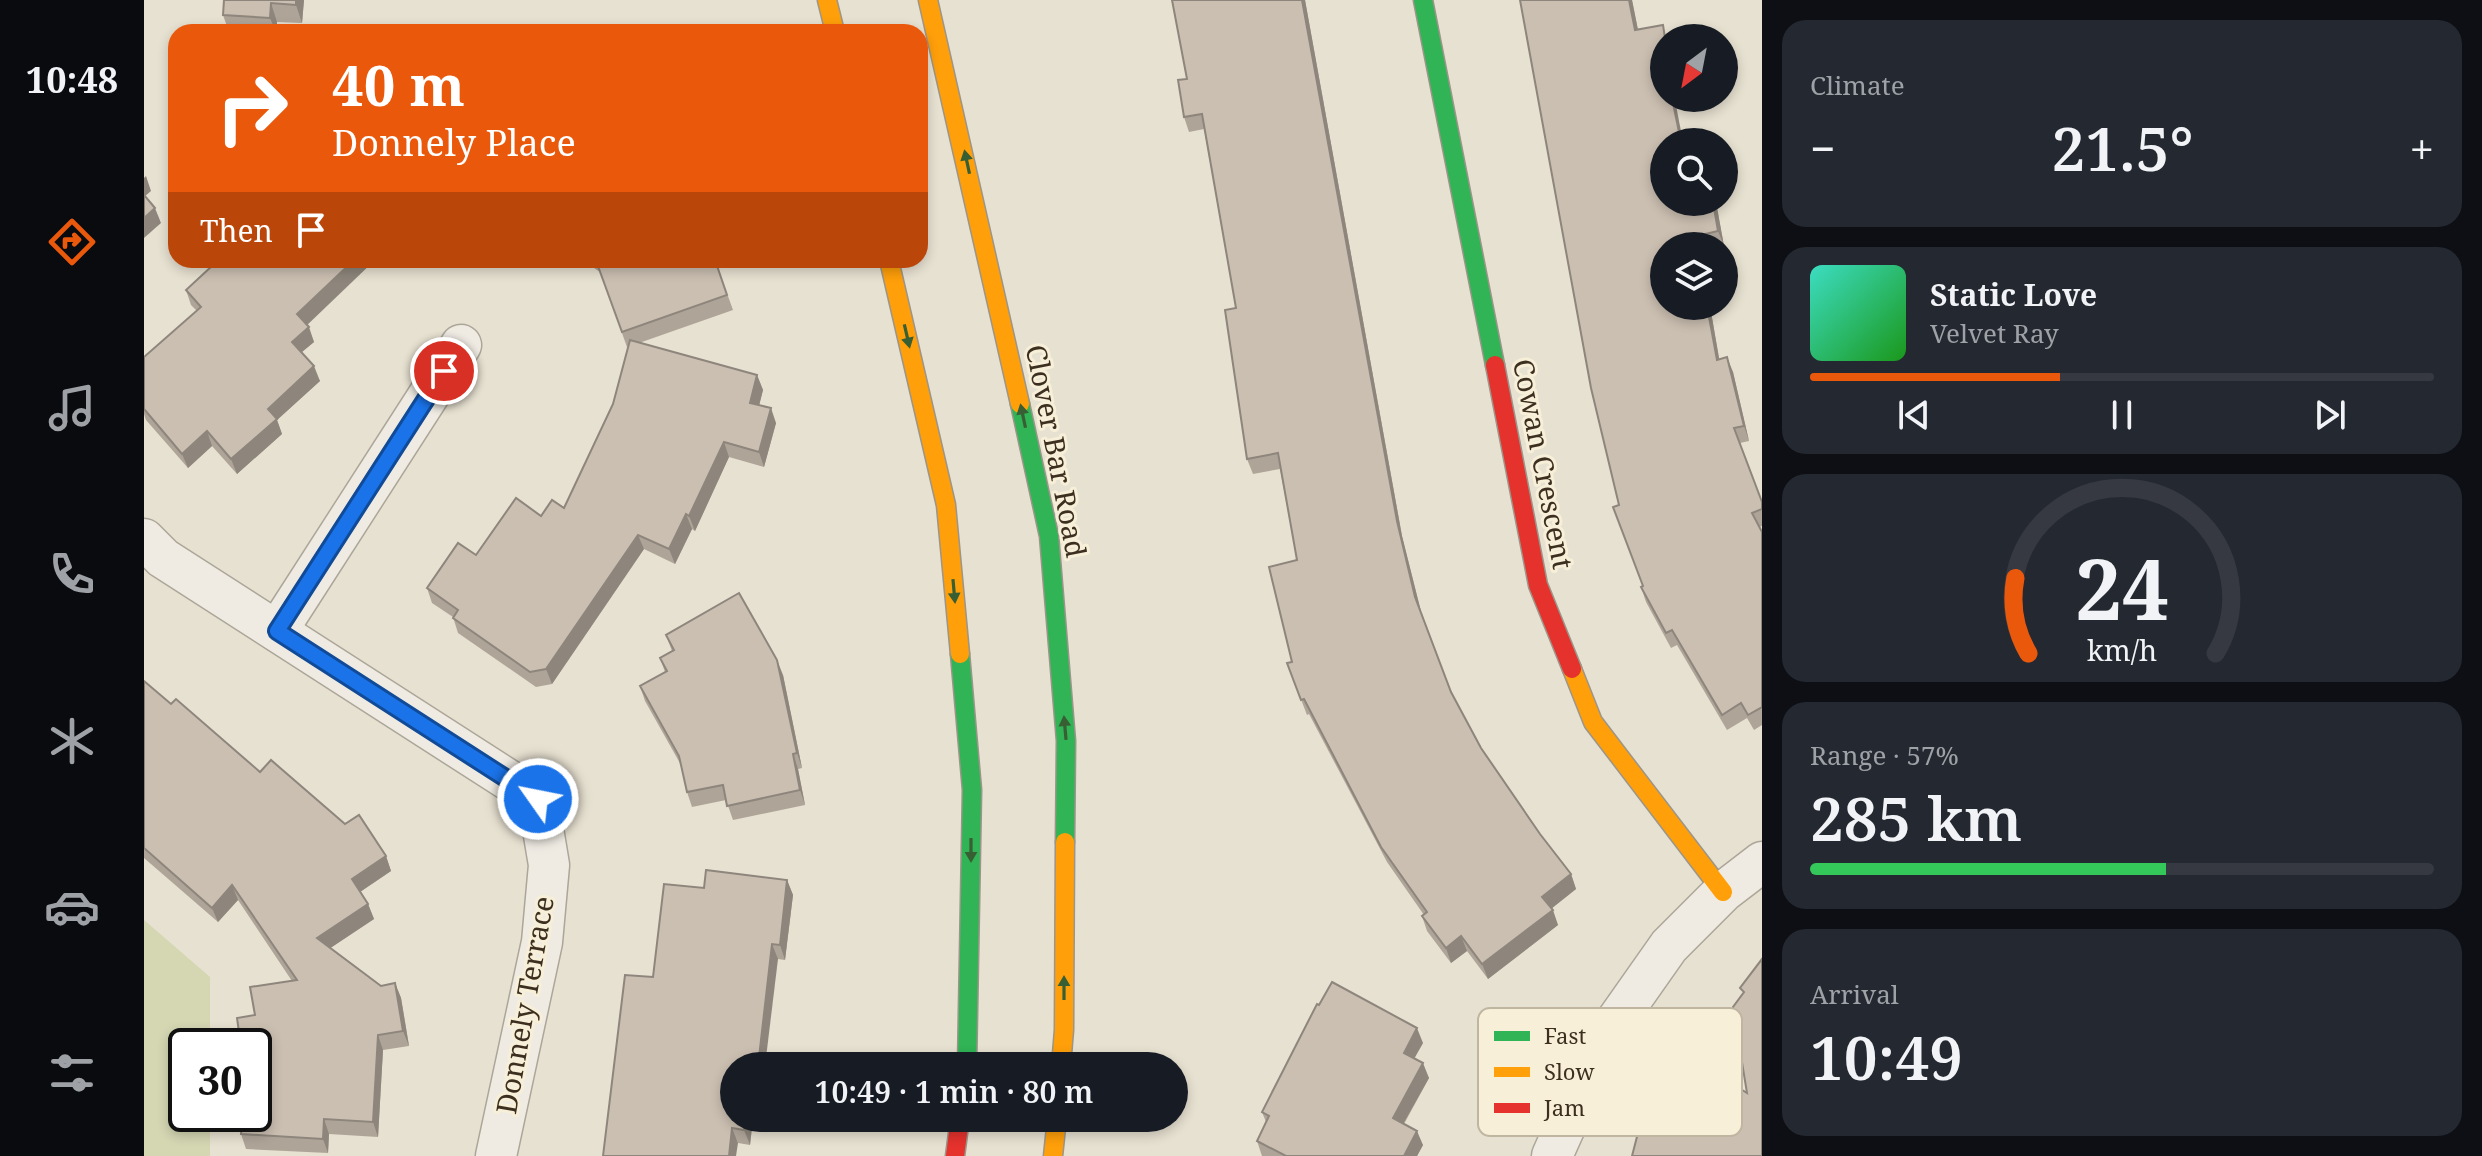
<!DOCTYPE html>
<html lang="en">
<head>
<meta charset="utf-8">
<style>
  body { margin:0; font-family:"Noto Serif",serif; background:#242831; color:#f1f3f6; height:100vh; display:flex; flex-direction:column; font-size:30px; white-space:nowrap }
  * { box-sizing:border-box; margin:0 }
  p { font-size:26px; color:#9ea1a6 }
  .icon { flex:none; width:44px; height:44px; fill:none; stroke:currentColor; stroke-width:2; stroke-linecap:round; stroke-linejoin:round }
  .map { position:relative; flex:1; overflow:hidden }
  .details { display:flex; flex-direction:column; gap:20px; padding:20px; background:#0d0f14; width:720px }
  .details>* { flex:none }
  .banner { position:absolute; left:24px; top:24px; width:760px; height:244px; border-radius:24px; box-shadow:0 4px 12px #0003; background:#ea580c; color:#fff; overflow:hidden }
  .needle { width:52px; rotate:212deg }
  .controls { position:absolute; left:1506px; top:24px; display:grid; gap:16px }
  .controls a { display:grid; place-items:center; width:88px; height:88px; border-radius:50%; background:#171b24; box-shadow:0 4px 12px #0003; font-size:40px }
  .speed { position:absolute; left:24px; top:1028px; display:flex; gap:16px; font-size:40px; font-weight:700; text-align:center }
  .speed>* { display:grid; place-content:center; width:104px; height:104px; border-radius:50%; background:#171b24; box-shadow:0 4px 12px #0003; line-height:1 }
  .speed .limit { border:4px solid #111; border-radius:12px; background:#fff; color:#111 }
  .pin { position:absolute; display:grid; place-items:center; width:68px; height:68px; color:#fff; margin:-34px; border:4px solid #fff; border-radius:50%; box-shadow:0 2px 8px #0007 }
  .me { position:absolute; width:88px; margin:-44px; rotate:303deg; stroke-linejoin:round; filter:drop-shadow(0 0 6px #0008) }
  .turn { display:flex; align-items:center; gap:28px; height:168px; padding:0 32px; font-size:36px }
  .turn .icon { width:104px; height:104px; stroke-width:2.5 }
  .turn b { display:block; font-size:56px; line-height:68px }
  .then { display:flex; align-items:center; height:76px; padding:0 32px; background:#0003; gap:16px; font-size:30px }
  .big { font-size:60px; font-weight:600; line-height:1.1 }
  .details .tile { flex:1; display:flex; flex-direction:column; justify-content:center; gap:12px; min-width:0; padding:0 28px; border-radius:24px; background:#242831 }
  .details .dial { align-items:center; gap:0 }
  .dial svg { height:208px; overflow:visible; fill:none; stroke:#363941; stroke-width:7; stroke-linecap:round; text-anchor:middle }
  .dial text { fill:#f1f3f6; stroke:none }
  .song { display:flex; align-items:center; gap:24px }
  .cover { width:96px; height:96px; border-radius:12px; background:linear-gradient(135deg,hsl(170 70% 55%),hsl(120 70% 35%)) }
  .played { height:8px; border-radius:4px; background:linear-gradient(90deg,#ea580c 40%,#363941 40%) }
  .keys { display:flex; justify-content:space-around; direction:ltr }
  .heat { display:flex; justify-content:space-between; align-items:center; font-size:44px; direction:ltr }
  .charge { height:12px; border-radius:6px; background:linear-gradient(90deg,#34c759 57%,#363941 0) }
  .trip { position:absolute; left:576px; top:1052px; width:468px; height:80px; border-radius:40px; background:#171b24; box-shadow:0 4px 12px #0003; font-weight:600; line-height:80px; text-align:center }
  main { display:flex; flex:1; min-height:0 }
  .tabs { display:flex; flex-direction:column; width:144px; justify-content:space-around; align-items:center; background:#090b0e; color:#9ea1a6 }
  .tabs .icon { width:56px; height:56px }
  .tabs .current { color:#ea580c }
  .tabs b { font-size:36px; color:#f1f3f6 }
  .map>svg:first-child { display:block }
  .green { fill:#d5d7b3 }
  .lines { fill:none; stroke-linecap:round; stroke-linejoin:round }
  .street-casing { stroke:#aca699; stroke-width:43 }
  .fast-casing { stroke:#9c9589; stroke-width:21 }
  .slow-casing { stroke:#9c9589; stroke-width:21 }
  .jam-casing { stroke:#9c9589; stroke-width:21 }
  .street { stroke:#efebe3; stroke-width:40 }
  .fast { stroke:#30b455; stroke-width:18 }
  .slow { stroke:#ff9f0a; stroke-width:18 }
  .jam { stroke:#e5322d; stroke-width:18 }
  .wall { fill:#afa498 }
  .shaded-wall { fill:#8e867c }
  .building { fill:#cbbfb1; stroke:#8e867c; stroke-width:2 }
  .oneway { fill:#385e33 }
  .route-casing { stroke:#114b97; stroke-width:20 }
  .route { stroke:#1a73e8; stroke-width:14 }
  .labels { text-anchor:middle; stroke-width:6; stroke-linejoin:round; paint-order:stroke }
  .street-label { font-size:28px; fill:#3c2f20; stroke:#f7efd8 }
  .key { fill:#f7efd8; stroke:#bfb5a1; stroke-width:2 }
  .key-label { font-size:22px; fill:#3c2f20 }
</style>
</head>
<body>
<main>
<nav class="tabs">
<b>10:48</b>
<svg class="icon current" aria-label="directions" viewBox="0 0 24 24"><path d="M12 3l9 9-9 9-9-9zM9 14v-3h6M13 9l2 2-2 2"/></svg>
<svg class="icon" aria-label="music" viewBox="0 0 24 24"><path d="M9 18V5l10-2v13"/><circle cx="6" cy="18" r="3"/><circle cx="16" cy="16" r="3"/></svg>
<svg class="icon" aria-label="phone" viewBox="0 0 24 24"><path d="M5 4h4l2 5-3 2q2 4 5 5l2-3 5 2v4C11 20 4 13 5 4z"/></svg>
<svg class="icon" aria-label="climate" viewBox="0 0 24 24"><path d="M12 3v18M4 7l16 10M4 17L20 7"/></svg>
<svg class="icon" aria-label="car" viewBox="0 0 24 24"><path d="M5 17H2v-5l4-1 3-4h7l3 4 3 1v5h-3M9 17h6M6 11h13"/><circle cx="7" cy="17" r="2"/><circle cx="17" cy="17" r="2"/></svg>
<svg class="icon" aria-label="filters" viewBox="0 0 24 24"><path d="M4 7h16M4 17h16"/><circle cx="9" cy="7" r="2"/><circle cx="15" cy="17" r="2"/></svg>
</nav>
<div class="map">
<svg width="1618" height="1156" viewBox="0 0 1618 1156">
  <rect width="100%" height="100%" fill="#e7e1d1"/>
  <polygon class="green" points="0,920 66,977 66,1046 42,1046 42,1114 66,1114 66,1156 0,1156"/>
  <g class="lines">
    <defs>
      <g id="street">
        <polyline points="0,539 19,558 394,799 405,865 398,942 352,1156"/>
        <polyline points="133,631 317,345"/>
        <polyline points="1408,1156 1461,1037 1525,946 1579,892 1618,862"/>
      </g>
      <g id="fast">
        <polyline points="1279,0 1351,365"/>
        <polyline points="876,404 905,536 922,741 921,842"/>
        <polyline points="816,654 828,790 823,1066"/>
      </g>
      <g id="slow">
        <polyline points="683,0 691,32"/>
        <polyline points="784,0 876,404"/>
        <polyline points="745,260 802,505 816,654"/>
        <polyline points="1428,669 1449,722 1579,892"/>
        <polyline points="917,1066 920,1030 921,842"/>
        <polyline points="909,1156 913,1118"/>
      </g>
      <g id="jam">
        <polyline points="1351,365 1394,585 1428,669"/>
        <polyline points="811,1156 816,1118"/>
      </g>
    </defs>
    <use href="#street" class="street-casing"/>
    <use href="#fast" class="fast-casing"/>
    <use href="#slow" class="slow-casing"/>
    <use href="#jam" class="jam-casing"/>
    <use href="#street" class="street"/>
    <use href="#fast" class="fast"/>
    <use href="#slow" class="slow"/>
    <use href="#jam" class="jam"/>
  </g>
  <g class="wall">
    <polygon points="80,0 160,0 158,23 133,22 133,32 85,32 79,15"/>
    <polygon points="1028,0 1161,0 1258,536 1277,611 1307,692 1337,748 1396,834 1427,874 1432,889 1407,909 1414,925 1344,979 1323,951 1307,963 1283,931 1278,916 1280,915 1243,862 1165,714 1163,715 1143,663 1148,662 1153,560 1136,469 1109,474 1103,459 1092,308 1060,129 1045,132 1040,117 1043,79"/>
    <polygon points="1376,0 1488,0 1494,30 1520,98 1534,98 1535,104 1532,105 1520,202 1572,202 1580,246 1520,246 1520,306 1566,306 1575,359 1589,372 1605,441 1596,443 1618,502 1618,526 1615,527 1618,532 1618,725 1610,730 1603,718 1583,730 1533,645 1527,648 1502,602 1497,587 1499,586 1475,505"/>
    <polygon points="438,260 468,260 467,261 571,260 589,310 495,343 613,375 619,390 615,405 632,423 620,467 585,457 551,531 548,529 531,564 500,549 408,684 392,687 314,633 309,617 288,603 283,588 332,555 397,516 420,508 469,404 485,346 483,347 456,272"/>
    <polygon points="65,262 163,325 170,342 158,352 176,381 133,420 138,434 93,474 68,446 44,468 2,420 0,414 0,357 53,311 47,305 42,290 67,267"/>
    <polygon points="522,635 639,675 658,768 654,769 661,805 589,820 582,800 548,807 543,792 537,765 501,701 496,686 521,672 516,658 528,651"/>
    <polygon points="0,681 27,704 116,772 201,824 242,856 247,871 216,892 224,904 230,919 186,948 237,986 251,983 257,998 265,1046 239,1050 234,1137 185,1134 184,1153 102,1149 97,1134 98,1126 86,1126 81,1114 110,1114 111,1015 148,981 94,900 74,922 0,858"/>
    <polygon points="643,880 649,895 641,960 634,959 590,1066 609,1118 606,1145 594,1143 509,977 560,888"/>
    <polygon points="1279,1043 1270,1058 1285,1078 1260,1124 1279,1145 1273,1156 1118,1156 1113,1141 1122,1122 1118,1112"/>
  </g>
  <g class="shaded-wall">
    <polygon points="152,0 160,0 158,23 152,5"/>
    <polygon points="1158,0 1161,0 1258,536 1277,612 1271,597 1253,521"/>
    <polygon points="1485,0 1488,0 1497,45 1491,30"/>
    <polygon points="127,3 133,22 133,32 132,32 126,18"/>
    <polygon points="1528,98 1529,98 1532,105 1539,142 1537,142"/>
    <polygon points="2,176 7,191 0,197 0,178"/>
    <polygon points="1569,202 1572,202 1580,246 1574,231"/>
    <polygon points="11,208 17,223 0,238 0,218"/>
    <polygon points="210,260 231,260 159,329 153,314"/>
    <polygon points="455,260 468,260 460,274"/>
    <polygon points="1563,306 1566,306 1578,375 1573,360"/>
    <polygon points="165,327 170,342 153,356 148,342"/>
    <polygon points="1583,357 1589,372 1605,441 1600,426"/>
    <polygon points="170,366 176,381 133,420 138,434 93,474 87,459 124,409"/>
    <polygon points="613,375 619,390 612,418 606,403"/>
    <polygon points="627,408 632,423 620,467 615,452"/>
    <polygon points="63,431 68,446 44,468 38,454"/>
    <polygon points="580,442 585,457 551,531 545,516"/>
    <polygon points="542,514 548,529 531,564 525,549"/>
    <polygon points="494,535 500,549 408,684 402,669"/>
    <polygon points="633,660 639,675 658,768 653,753"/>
    <polygon points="649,754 654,769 661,805 656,790"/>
    <polygon points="242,856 247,871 213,894 208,879"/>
    <polygon points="1427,874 1432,889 1403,912 1398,897"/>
    <polygon points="643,880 649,895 641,960 636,945"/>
    <polygon points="88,885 94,900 74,922 68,908"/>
    <polygon points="224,904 230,919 179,953 173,938"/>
    <polygon points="1409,910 1414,925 1344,979 1338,964"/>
    <polygon points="1317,936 1323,951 1307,963 1302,948"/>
    <polygon points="628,944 634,959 621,1066 614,1066"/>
    <polygon points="251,983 257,998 265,1046 259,1031"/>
    <polygon points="1273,1028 1279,1043 1265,1068 1260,1053"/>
    <polygon points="234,1035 239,1050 234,1137 229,1122"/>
    <polygon points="1279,1063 1285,1078 1254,1133 1249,1118"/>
    <polygon points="602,1118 609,1118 606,1145 600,1130"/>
    <polygon points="180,1119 185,1134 184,1153 179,1139"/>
    <polygon points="588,1128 594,1143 592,1156 585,1156"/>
    <polygon points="1273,1131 1279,1145 1273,1156 1260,1156"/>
  </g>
  <g class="building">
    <polygon points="80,0 152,0 152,5 127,3 126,18 79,15"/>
    <polygon points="1028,0 1158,0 1253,521 1271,597 1307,692 1337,748 1396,834 1427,874 1398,897 1409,910 1338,964 1317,936 1302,948 1278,916 1283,912 1237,847 1160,699 1157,700 1143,663 1148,662 1125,567 1153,560 1134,453 1103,459 1081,310 1092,308 1058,114 1040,117 1034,80 1043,79"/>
    <polygon points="1376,0 1485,0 1491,30 1519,25 1521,38 1520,38 1520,98 1528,98 1537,142 1520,142 1520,202 1569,202 1574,231 1557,235 1559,246 1520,246 1520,306 1563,306 1573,360 1583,357 1600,426 1590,428 1618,502 1618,509 1608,513 1618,532 1618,707 1604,715 1597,703 1578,715 1528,630 1522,633 1497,587 1499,586 1469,507 1475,505 1447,388"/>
    <polygon points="0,195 11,208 0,218"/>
    <polygon points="68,260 210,260 153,314 165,327 148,342 170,366 124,409 133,419 87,459 63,431 38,454 0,409 0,357 57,307 42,290 69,265 65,262"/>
    <polygon points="471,260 571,260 583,295 478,332 454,266"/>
    <polygon points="486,340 613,375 606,403 627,408 615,452 580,442 545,516 542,514 525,549 494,535 402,669 386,672 309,618 314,610 283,588 314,543 332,555 372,498 397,516 408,500 420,508 469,404"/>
    <polygon points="595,593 633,660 653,753 649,754 656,790 583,806 579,785 543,792 535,756 496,686 523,671 516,658 530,650 522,635"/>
    <polygon points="0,681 27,704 32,699 116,772 127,760 201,824 215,815 242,856 208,879 224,904 173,938 237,986 251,983 259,1031 234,1035 229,1122 180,1119 179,1139 97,1134 99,1114 110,1114 110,1046 97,1046 93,1018 111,1015 106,987 153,980 88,885 68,908 0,848"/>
    <polygon points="562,870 643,880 636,945 628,944 614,1066 590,1066 590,1118 602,1118 600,1130 588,1128 585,1156 459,1156 481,975 509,977 520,884 560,888"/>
    <polygon points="1618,959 1618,1156 1488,1156 1495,1129 1542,1054 1603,1093 1589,1007 1600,992 1596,988"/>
    <polygon points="1188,982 1273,1028 1260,1053 1279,1063 1249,1118 1273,1131 1260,1156 1142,1156 1113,1141 1125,1116 1118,1112 1173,1004 1175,1005"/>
  </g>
  <defs><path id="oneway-solid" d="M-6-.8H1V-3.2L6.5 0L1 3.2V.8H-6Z" transform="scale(2)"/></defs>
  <g class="oneway">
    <use href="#oneway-solid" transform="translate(823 162) rotate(-102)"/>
    <use href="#oneway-solid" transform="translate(763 336) rotate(77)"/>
    <use href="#oneway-solid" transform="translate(879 416) rotate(-102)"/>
    <use href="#oneway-solid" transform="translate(810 591) rotate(85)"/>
    <use href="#oneway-solid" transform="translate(921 728) rotate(-95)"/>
    <use href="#oneway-solid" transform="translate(827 850) rotate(90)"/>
    <use href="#oneway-solid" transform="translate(920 988) rotate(-90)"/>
  </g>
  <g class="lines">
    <defs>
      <polyline id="route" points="300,371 133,631 394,799"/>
    </defs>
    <use href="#route" class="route-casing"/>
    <use href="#route" class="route"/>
  </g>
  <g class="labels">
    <g class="street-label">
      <text transform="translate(912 451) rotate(79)" y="10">Clover Bar Road</text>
      <text transform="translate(1399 464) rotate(79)" y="10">Cowan Crescent</text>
      <text transform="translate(381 1005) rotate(-80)" y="10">Donnely Terrace</text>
    </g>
  </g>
  <rect x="1334" y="1008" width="264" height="128" rx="12" class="key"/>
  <rect x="1350" y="1031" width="36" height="10" fill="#30b455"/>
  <rect x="1350" y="1067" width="36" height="10" fill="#ff9f0a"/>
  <rect x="1350" y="1103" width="36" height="10" fill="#e5322d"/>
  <g class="key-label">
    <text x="1400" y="1044">Fast</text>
    <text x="1400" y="1080">Slow</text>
    <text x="1400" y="1116">Jam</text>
  </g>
</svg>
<div class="controls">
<a><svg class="needle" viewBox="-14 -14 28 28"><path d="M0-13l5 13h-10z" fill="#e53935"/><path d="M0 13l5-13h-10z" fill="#9ea1a6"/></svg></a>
<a><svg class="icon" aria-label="search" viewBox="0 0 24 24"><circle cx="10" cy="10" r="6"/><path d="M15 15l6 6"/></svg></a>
<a><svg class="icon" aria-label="layers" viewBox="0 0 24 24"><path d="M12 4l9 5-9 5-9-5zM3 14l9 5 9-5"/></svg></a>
</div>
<div class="speed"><div class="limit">30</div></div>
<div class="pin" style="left:300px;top:371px;background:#d93025"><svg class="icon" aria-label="arrive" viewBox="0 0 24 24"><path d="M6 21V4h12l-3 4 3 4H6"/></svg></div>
<svg class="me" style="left:394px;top:799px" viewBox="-20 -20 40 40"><circle r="17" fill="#1a73e8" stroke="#fff" stroke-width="3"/><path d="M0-11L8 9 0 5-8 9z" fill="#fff"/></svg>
<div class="trip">10:49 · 1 min · 80 m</div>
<div class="banner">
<div class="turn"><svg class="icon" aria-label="right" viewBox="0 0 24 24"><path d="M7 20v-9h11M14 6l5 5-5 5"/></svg><div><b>40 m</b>Donnely Place</div></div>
<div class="then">Then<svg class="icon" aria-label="arrive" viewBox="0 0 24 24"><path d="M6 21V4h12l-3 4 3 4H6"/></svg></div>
</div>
</div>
<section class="details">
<div class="tile"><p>Climate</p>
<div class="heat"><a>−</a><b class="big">21.5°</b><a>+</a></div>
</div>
<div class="tile">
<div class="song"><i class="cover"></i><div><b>Static Love</b><p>Velvet Ray</p></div></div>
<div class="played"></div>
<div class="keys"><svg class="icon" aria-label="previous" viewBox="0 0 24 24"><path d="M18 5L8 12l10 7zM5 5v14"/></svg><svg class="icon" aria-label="pause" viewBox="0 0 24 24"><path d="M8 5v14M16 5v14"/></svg><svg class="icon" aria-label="next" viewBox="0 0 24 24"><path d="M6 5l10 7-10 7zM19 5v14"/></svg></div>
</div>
<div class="tile dial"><svg viewBox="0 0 100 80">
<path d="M14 69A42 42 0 1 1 86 69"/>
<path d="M14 69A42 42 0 0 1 9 40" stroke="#ea580c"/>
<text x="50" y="56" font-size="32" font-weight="700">24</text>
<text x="50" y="72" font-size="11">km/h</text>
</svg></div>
<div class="tile"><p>Range · 57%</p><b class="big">285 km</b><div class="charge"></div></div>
<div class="tile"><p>Arrival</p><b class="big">10:49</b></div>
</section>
</main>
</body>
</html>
